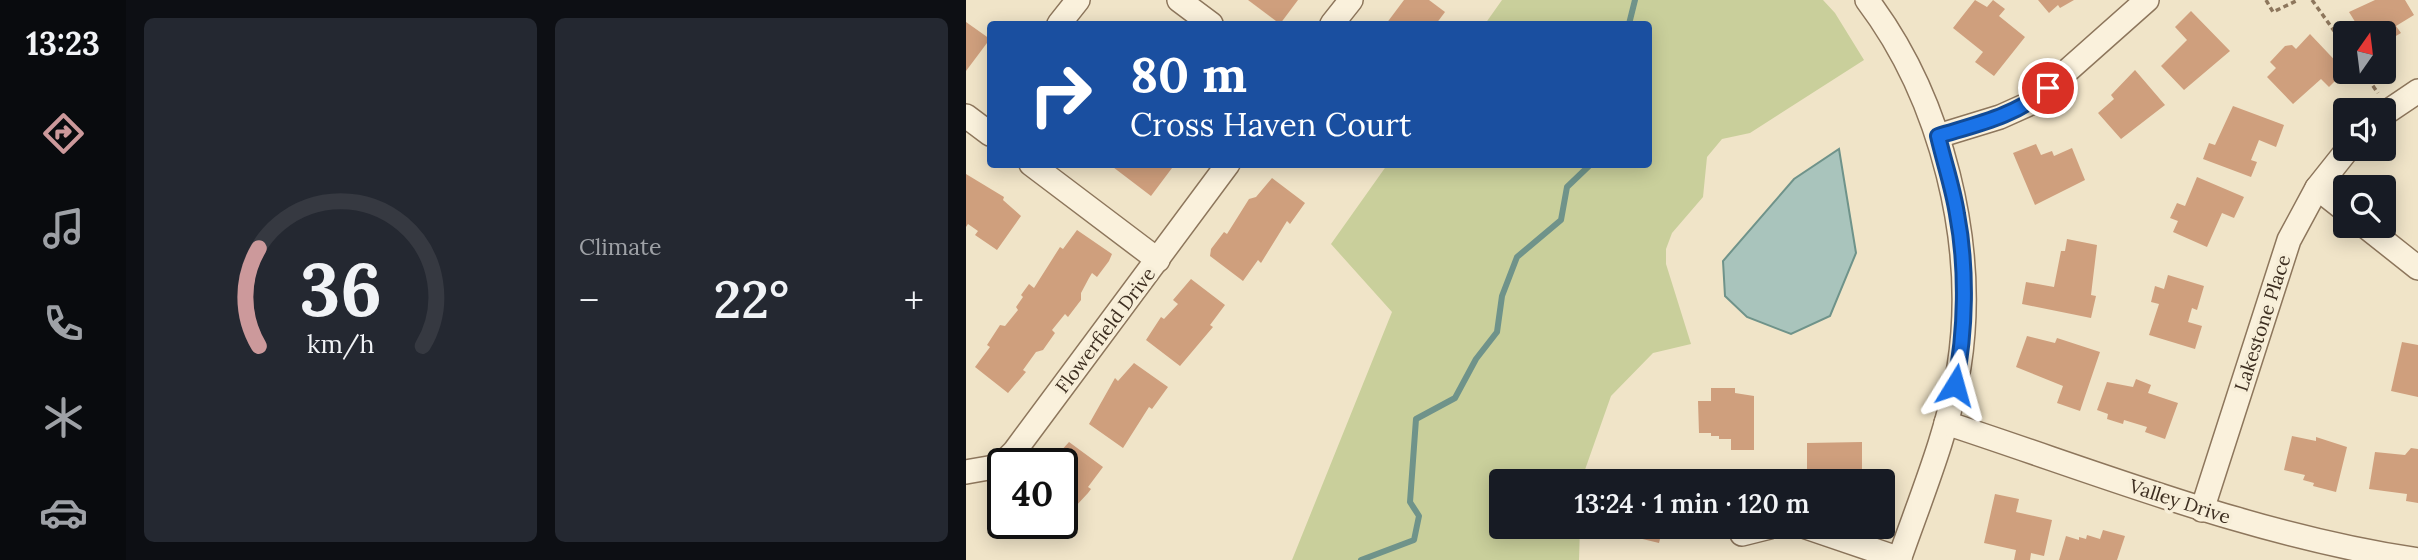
<!DOCTYPE html>
<html lang="en">
<head>
<meta charset="utf-8">
<style>
  body { margin:0; font-family:Lora,serif; background:#242831; color:#f1f3f6; height:100vh; display:flex; flex-direction:column; font-size:26px; white-space:nowrap }
  * { box-sizing:border-box; margin:0 }
  p { font-size:23px; color:#9ea1a6 }
  .icon { flex:none; width:38px; height:38px; fill:none; stroke:currentColor; stroke-width:2; stroke-linecap:round; stroke-linejoin:round }
  .map { position:relative; flex:1; overflow:hidden }
  .details { display:flex; flex-direction:column; gap:18px; padding:18px; background:#0d0f14; width:840px }
  .details>* { flex:none }
  .banner { position:absolute; left:21px; top:21px; width:665px; height:147px; border-radius:7px; box-shadow:0 4px 18px #0003; background:#1a4fa0; color:#fff; overflow:hidden }
  .needle { width:46px; rotate:14deg }
  .controls { position:absolute; left:1367px; top:21px; display:grid; gap:14px }
  .controls a { display:grid; place-items:center; width:63px; height:63px; border-radius:7px; background:#171b24; box-shadow:0 4px 18px #0003; font-size:35px }
  .speed { position:absolute; left:21px; top:448px; display:flex; gap:14px; font-size:35px; font-weight:700; text-align:center }
  .speed>* { display:grid; place-content:center; width:91px; height:91px; border-radius:50%; background:#171b24; box-shadow:0 4px 18px #0003; line-height:1 }
  .speed .limit { border:4px solid #111; border-radius:10px; background:#fff; color:#111 }
  .pin { position:absolute; display:grid; place-items:center; width:60px; height:60px; color:#fff; margin:-30px; border:4px solid #fff; border-radius:50%; box-shadow:0 2px 7px #0007 }
  .me { position:absolute; width:77px; margin:-38px; rotate:8deg; stroke-linejoin:round; filter:drop-shadow(0 0 5px #0008) }
  .turn { display:flex; align-items:center; gap:24px; height:147px; padding:0 28px; font-size:32px }
  .turn .icon { width:91px; height:91px; stroke-width:2.5 }
  .turn b { display:block; font-size:49px; line-height:60px }
  .big { font-size:52px; font-weight:600; line-height:1.1 }
  .details .card { flex:1; display:flex; flex-direction:column; justify-content:center; gap:10px; min-width:0; padding:0 24px; border-radius:10px; background:#242831 }
  .details .dial { align-items:center; gap:0 }
  .dial svg { height:182px; overflow:visible; fill:none; stroke:#363941; stroke-width:7; stroke-linecap:round; text-anchor:middle }
  .dial text { fill:#f1f3f6; stroke:none }
  .heat { display:flex; justify-content:space-between; align-items:center; font-size:38px; direction:ltr }
  .details .tiles { flex:1; display:grid; gap:18px; grid-template-columns:repeat(2,1fr) }
  .trip { position:absolute; left:523px; top:469px; width:406px; height:70px; border-radius:7px; background:#171b24; box-shadow:0 4px 18px #0003; font-weight:600; line-height:70px; text-align:center }
  main { display:flex; flex:1; min-height:0 }
  .tabs { display:flex; flex-direction:column; width:126px; justify-content:space-around; align-items:center; background:#090b0e; color:#9ea1a6 }
  .tabs .icon { width:49px; height:49px }
  .tabs .selected { color:#cc999b }
  .tabs b { font-size:32px; color:#f1f3f6 }
  .map>svg:first-child { display:block }
  .green { fill:#c9cf9b }
  .water { fill:#a9c4bc; stroke:#6f938a; stroke-width:2 }
  .lines { fill:none; stroke-linecap:round; stroke-linejoin:round }
  .stream { stroke:#6f938a; stroke-width:6 }
  .building { fill:#cf9f7d }
  .minor-casing { stroke:#8d765c; stroke-width:26 }
  .path { stroke:#8d765c; stroke-width:3.5; stroke-dasharray:5 3.5; stroke-linecap:butt }
  .minor { stroke:#faf1dc; stroke-width:23 }
  .route-casing { stroke:#114b97; stroke-width:18 }
  .route { stroke:#1a73e8; stroke-width:12 }
  .labels { text-anchor:middle; stroke-width:7; stroke-linejoin:round; paint-order:stroke }
  .street-label { font-size:19px; fill:#3d2e20; stroke:#f7eed8 }
</style>
</head>
<body>
<main>
<nav class="tabs">
<b>13:23</b>
<svg class="icon selected" aria-label="directions" viewBox="0 0 24 24"><path d="M12 3l9 9-9 9-9-9zM9 14v-3h6M13 9l2 2-2 2"/></svg>
<svg class="icon" aria-label="music" viewBox="0 0 24 24"><path d="M9 18V5l10-2v13"/><circle cx="6" cy="18" r="3"/><circle cx="16" cy="16" r="3"/></svg>
<svg class="icon" aria-label="phone" viewBox="0 0 24 24"><path d="M5 4h4l2 5-3 2q2 4 5 5l2-3 5 2v4C11 20 4 13 5 4z"/></svg>
<svg class="icon" aria-label="climate" viewBox="0 0 24 24"><path d="M12 3v18M4 7l16 10M4 17L20 7"/></svg>
<svg class="icon" aria-label="car" viewBox="0 0 24 24"><path d="M5 17H2v-5l4-1 3-4h7l3 4 3 1v5h-3M9 17h6M6 11h13"/><circle cx="7" cy="17" r="2"/><circle cx="17" cy="17" r="2"/></svg>
</nav>
<section class="details">
<div class="tiles">
<div class="card dial"><svg viewBox="0 0 100 80">
<path d="M14 69A42 42 0 1 1 86 69"/>
<path d="M14 69A42 42 0 0 1 14 26" stroke="#cc999b"/>
<text x="50" y="56" font-size="32" font-weight="700">36</text>
<text x="50" y="72" font-size="11">km/h</text>
</svg></div>
<div class="card"><p>Climate</p>
<div class="heat"><a>−</a><b class="big">22°</b><a>+</a></div>
</div>
</div>
</section>
<div class="map">
<svg width="1452" height="560" viewBox="0 0 1452 560">
  <rect width="100%" height="100%" fill="#f0e4c8"/>
  <polygon class="green" points="536,0 857,0 869,13 898,60 784,133 756,139 741,157 737,197 706,233 700,249 700,264 725,344 687,353 645,396 615,481 536,481 536,527 614,527 613,560 326,560 426,312 365,244 421,165 682,164 682,24 519,24"/>
  <polygon class="water" points="873,149 890,253 864,316 825,334 781,317 759,296 757,261 828,179"/>
  <g class="lines">
    <g class="stream">
      <polyline points="663,24 669,0"/>
      <polyline points="395,560 448,540 453,516 444,502 450,419 489,398 510,359 531,332 536,296 551,257 595,220 601,187 625,164"/>
    </g>
  </g>
  <g class="building">
    <polygon points="282,0 332,0 314,24"/>
    <polygon points="438,0 463,0 479,12 470,24 420,24"/>
    <polygon points="1009,0 1021,7 1027,0 1039,9 1033,16 1059,37 1028,76 1009,62 1017,52 987,28"/>
    <polygon points="1072,0 1108,0 1094,8 1092,5 1083,13"/>
    <polygon points="1409,0 1439,0 1448,15 1430,26 1435,33 1418,43 1418,33 1396,33 1383,12"/>
    <polygon points="1225,11 1264,51 1218,90 1195,66 1221,40 1209,27"/>
    <polygon points="0,22 24,39 0,71"/>
    <polygon points="1344,34 1379,71 1363,87 1355,79 1327,104 1301,77 1310,68 1304,62 1319,46 1326,45 1330,49"/>
    <polygon points="1169,70 1199,105 1155,139 1132,113 1148,99 1145,95"/>
    <polygon points="1267,106 1318,125 1310,147 1293,140 1285,160 1291,162 1285,177 1237,159 1243,143 1249,145"/>
    <polygon points="1070,144 1075,155 1086,151 1088,156 1106,148 1119,180 1069,205 1047,153"/>
    <polygon points="143,164 209,164 185,196"/>
    <polygon points="0,174 38,197 37,200 55,216 31,250 9,235 12,231 2,224 0,227"/>
    <polygon points="1231,177 1278,197 1268,218 1256,213 1241,247 1207,232 1212,221 1204,218 1211,203 1219,206"/>
    <polygon points="306,178 339,203 324,224 321,221 295,263 292,260 277,281 244,256 245,249 258,232 261,234 283,199 290,197"/>
    <polygon points="111,230 146,254 143,261 131,277 126,273 123,278 115,293 115,300 102,317 99,314 86,330 89,333 77,350 70,352 57,370 60,372 42,393 9,367 24,347 21,345 34,325 39,326 52,310 50,307 57,297 55,295 63,284 68,288 94,247 97,249"/>
    <polygon points="1101,239 1131,245 1125,295 1130,296 1125,318 1056,304 1060,282 1088,287 1095,251 1099,251"/>
    <polygon points="1202,275 1238,286 1231,310 1226,308 1222,322 1236,326 1229,349 1183,335 1193,304 1185,302 1189,286 1198,289"/>
    <polygon points="225,279 259,305 244,325 247,327 214,366 180,340 195,317 198,319 212,304 207,300"/>
    <polygon points="1061,336 1089,343 1091,338 1134,352 1114,411 1091,403 1097,386 1050,367"/>
    <polygon points="1436,342 1452,345 1452,397 1425,391"/>
    <polygon points="168,363 202,387 186,409 183,407 157,448 123,424 149,378 152,381"/>
    <polygon points="1170,379 1185,385 1182,393 1212,403 1199,439 1179,432 1181,427 1158,420 1157,424 1141,419 1142,414 1131,410 1141,382 1167,387"/>
    <polygon points="745,388 769,388 769,393 788,396 788,450 765,450 765,439 753,439 753,436 745,436 745,433 733,433 732,401 745,401"/>
    <polygon points="1326,436 1350,441 1350,437 1381,447 1370,492 1347,486 1348,483 1337,480 1339,475 1318,470"/>
    <polygon points="103,442 137,467 122,487 125,489 122,493 96,521 96,464 85,462"/>
    <polygon points="896,442 896,481 860,481 860,477 841,477 841,443"/>
    <polygon points="1445,448 1452,449 1452,503 1440,501 1441,494 1403,489 1409,452 1439,455"/>
    <polygon points="1029,494 1053,499 1050,512 1086,520 1078,556 1065,553 1064,560 1048,560 1050,550 1018,543"/>
    <polygon points="662,527 697,527 693,543 660,535"/>
    <polygon points="1137,530 1159,536 1151,560 1093,560 1100,536 1113,540 1113,537 1120,539 1121,535 1134,539"/>
  </g>
  <g class="lines">
    <defs>
      <g id="minor">
        <polyline points="213,0 245,24"/>
        <path d="M901,0C976,99 1012,245 993,367C982,433 955,497 933,560"/>
        <polyline points="93,24 112,0"/>
        <polyline points="366,24 385,0"/>
        <polyline points="1418,114 1452,91"/>
        <polyline points="0,116 24,134"/>
        <polyline points="972,136 1034,117 1065,103 1181,0"/>
        <polyline points="65,164 192,260"/>
        <polyline points="1351,188 1379,210"/>
        <polyline points="1399,226 1452,268"/>
        <path d="M980,423C1136,474 1289,536 1452,560"/>
        <polyline points="0,472 34,466 48,452 262,164"/>
        <polyline points="1236,510 1323,240 1351,188 1382,149"/>
        <polyline points="840,527 934,559"/>
        <polyline points="776,534 804,527"/>
      </g>
    </defs>
    <use href="#minor" class="minor-casing"/>
    <g class="path">
      <polyline points="1300,0 1307,12 1332,0"/>
      <polyline points="1346,0 1379,46"/>
      <polyline points="1397,72 1412,93"/>
    </g>
    <use href="#minor" class="minor"/>
  </g>
  <g class="lines">
    <defs>
      <path id="route" d="M989,385C1000,332 1001,267 991,214C987,188 978,162 972,136C1011,124 1050,116 1082,88"/>
    </defs>
    <use href="#route" class="route-casing"/>
    <use href="#route" class="route"/>
  </g>
  <g class="labels">
    <g class="street-label">
      <text transform="translate(1296 323) rotate(-72)" y="7">Lakestone Place</text>
      <text transform="translate(139 330) rotate(-53)" y="7">Flowerfield Drive</text>
      <text transform="translate(1214 501) rotate(18)" y="7">Valley Drive</text>
    </g>
  </g>
</svg>
<div class="controls">
<a><svg class="needle" viewBox="-14 -14 28 28"><path d="M0-13l5 13h-10z" fill="#e53935"/><path d="M0 13l5-13h-10z" fill="#9ea1a6"/></svg></a>
<a><svg class="icon" aria-label="sound" viewBox="0 0 24 24"><path d="M4 9h4l5-4v14l-5-4H4zM17 9q2 3 0 6"/></svg></a>
<a><svg class="icon" aria-label="search" viewBox="0 0 24 24"><circle cx="10" cy="10" r="6"/><path d="M15 15l6 6"/></svg></a>
</div>
<div class="speed"><div class="limit">40</div></div>
<div class="pin" style="left:1082px;top:88px;background:#d93025"><svg class="icon" aria-label="arrive" viewBox="0 0 24 24"><path d="M6 21V4h12l-3 4 3 4H6"/></svg></div>
<svg class="me" style="left:989px;top:385px" viewBox="-20 -20 40 40"><path d="M0-17L14 15 0 8-14 15z" fill="#1a73e8" stroke="#fff" stroke-width="4"/></svg>
<div class="trip">13:24 · 1 min · 120 m</div>
<div class="banner">
<div class="turn"><svg class="icon" aria-label="right" viewBox="0 0 24 24"><path d="M7 20v-9h11M14 6l5 5-5 5"/></svg><div><b>80 m</b>Cross Haven Court</div></div>
</div>
</div>
</main>
</body>
</html>
